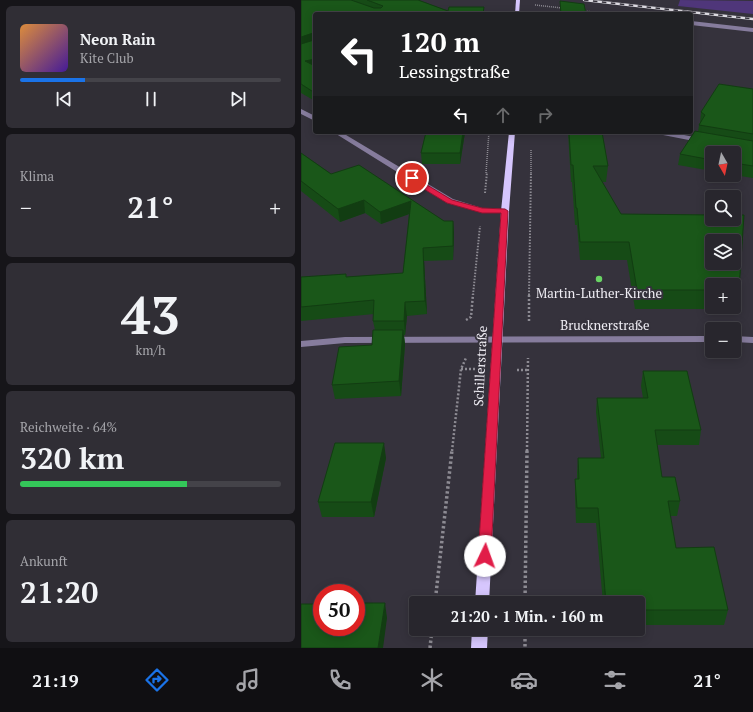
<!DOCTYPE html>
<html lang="de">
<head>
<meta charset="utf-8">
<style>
  body { margin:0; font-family:"PT Serif",serif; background:#302e35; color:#f1f3f6; height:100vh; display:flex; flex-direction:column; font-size:15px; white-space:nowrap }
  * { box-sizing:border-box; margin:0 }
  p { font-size:13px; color:#a5a5aa }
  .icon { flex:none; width:22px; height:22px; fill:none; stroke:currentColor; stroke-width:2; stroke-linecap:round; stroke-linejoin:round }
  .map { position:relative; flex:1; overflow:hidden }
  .side { display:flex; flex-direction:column; gap:6px; padding:6px; background:#161519; width:301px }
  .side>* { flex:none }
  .top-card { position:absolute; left:12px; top:12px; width:380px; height:122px; border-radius:4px; box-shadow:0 2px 10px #0003,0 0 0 1px #444349; background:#202124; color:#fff; overflow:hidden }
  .needle { width:26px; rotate:171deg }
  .buttons { position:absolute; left:404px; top:146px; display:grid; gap:8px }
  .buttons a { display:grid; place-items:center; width:36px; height:36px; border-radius:4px; background:#28262d; box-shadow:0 2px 10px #0003,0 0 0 1px #444349; font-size:20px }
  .speed { position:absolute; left:12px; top:584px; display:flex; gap:8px; font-size:20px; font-weight:700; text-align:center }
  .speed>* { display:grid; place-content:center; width:52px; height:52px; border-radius:50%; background:#28262d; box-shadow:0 2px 10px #0003,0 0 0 1px #444349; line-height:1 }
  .speed .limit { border:6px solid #d22; background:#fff; color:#111 }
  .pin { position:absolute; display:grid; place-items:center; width:34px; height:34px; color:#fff; margin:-17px; border:2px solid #fff; border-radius:50%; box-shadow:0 1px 4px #0007 }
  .me { position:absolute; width:44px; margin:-22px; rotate:3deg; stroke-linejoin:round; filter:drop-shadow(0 0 3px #0008) }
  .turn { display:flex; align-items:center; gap:14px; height:84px; padding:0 20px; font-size:18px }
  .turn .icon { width:52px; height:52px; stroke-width:2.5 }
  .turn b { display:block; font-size:28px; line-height:34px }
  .lanes { display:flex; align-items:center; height:38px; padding:0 20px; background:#0003; justify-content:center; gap:20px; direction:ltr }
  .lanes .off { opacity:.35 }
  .big { font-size:30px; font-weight:800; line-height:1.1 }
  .side .tile { flex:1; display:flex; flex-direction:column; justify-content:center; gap:6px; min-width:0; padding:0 14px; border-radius:6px; background:#302e35 }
  .side .dial { align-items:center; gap:0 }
  .dial b { font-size:52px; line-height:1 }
  .song { display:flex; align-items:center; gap:12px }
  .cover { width:48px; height:48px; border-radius:6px; background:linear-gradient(135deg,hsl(30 70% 55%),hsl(260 70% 35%)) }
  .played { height:4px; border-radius:2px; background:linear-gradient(90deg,#1a73e8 25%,#444349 25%) }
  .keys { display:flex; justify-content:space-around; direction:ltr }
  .heat { display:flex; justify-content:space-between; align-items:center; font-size:22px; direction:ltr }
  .charge { height:6px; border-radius:3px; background:linear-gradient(90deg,#34c759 64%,#444349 0) }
  .trip { position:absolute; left:108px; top:596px; width:236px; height:40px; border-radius:4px; background:#28262d; box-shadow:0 2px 10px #0003,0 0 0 1px #444349; font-weight:800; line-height:40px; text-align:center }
  .tab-bar { display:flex; height:64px; justify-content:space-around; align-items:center; background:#100f12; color:#a5a5aa }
  .tab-bar .icon { width:28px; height:28px }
  .tab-bar .active { color:#1a73e8 }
  .tab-bar b { font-size:18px; color:#f1f3f6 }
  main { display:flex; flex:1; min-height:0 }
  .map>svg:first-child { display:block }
  .green { fill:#4f367a }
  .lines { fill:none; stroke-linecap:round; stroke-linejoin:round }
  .path-far3 { stroke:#8d8b93; stroke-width:1.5; stroke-dasharray:1 1; stroke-linecap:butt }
  .path-far2 { stroke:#8d8b93; stroke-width:2; stroke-dasharray:1.5 1.5; stroke-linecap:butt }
  .path-far1 { stroke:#8d8b93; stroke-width:2.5; stroke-dasharray:2 2; stroke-linecap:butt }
  .path { stroke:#8d8b93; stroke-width:3.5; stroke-dasharray:2.5 2.5; stroke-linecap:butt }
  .minor { fill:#867c9d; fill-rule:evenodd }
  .major { fill:#d6c6fd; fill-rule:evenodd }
  .rail-casing { stroke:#dcdae1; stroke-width:2.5 }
  .rail { stroke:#35323c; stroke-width:1.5; stroke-dasharray:4.5; stroke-linecap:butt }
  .wall { fill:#164b16; fill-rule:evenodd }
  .shaded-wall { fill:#123d12 }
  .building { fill:#1a5719; stroke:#123d12; fill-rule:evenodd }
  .route { fill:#e11d48; stroke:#92132f }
  .poi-dot { fill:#69d464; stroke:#35323c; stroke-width:1.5 }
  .labels { text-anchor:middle; stroke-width:4; stroke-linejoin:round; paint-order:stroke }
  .poi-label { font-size:13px; fill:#efedf4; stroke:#35323c }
  .street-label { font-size:13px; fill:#efedf4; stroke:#35323c }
</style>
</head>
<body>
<main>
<section class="side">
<div class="tile">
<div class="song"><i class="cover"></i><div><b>Neon Rain</b><p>Kite Club</p></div></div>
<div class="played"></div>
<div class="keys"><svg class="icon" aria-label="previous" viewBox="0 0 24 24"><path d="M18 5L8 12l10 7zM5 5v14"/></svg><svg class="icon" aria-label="pause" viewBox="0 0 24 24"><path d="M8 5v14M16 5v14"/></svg><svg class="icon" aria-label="next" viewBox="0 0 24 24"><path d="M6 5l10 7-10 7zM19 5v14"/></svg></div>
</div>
<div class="tile"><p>Klima</p>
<div class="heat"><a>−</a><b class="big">21°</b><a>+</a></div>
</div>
<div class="tile dial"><b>43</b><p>km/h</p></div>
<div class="tile"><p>Reichweite · 64%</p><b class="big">320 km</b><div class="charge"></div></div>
<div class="tile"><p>Ankunft</p><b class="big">21:20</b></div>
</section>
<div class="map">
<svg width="452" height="648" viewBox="0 0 452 648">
  <rect width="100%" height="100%" fill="#35323c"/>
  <polygon class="green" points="379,0 452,1 452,14 377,6"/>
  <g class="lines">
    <g class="path-far3">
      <polyline points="234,5 261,8"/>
      <polyline points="282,11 312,14"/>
      <polyline points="185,173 188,132"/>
      <polyline points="230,173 230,150"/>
    </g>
    <g class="path-far2">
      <polyline points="184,193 186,172"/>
      <polyline points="172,295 179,226"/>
      <polyline points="228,295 230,172"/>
    </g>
    <g class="path-far1">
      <polyline points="165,320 170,317 172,294"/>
      <polyline points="228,321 228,294"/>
      <polyline points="160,369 175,369"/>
      <polyline points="216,370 227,370"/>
      <polyline points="151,451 160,369 165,358"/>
      <polyline points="226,451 227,358"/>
    </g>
    <g class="path">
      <polyline points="134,603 151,450"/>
      <polyline points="224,603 226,450"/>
      <polyline points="224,629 224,648"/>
      <polyline points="129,648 131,629"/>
    </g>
    <g class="minor">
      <polygon points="390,21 452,28 452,32 390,25"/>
      <polygon points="0,109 14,116 14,121 0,114"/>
      <polygon points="32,132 40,132 152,199 181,208 204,209 208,211 204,213 181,212 146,203"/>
      <polygon points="354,132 368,132 403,139 406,141 403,143 357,134"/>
      <polygon points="411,336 411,342 44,343 0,347 0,341 44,337"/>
      <polygon points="433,336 452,337 452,343 433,342"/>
    </g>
    <g class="major">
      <polygon points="215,0 219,0 218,14 214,14"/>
      <polygon points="208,132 214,132 208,211 188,603 174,603 200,211"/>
      <polygon points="171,629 187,629 186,648 170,648"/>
    </g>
    <defs>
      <polyline id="rail" points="283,0 452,19"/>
    </defs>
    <use href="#rail" class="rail-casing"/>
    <use href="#rail" class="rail"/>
  </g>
  <g class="wall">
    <polygon points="0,0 117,0 147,11 183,7 183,14 14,14 14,101 0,93"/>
    <polygon points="259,1 285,14 259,14"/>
    <polygon points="452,89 452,178 433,175 433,153 411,153 411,171 377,165 379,154 397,132 398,125 399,123 400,112"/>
    <polygon points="125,132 164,132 159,164 121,164 120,153"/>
    <path d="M267,132H301L307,166L305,182H301L320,214L411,215V219H433V215H443L438,290L435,309H334L326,260H279L276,225H274L271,182H270ZM411,241H433V263H411ZM411,285H433V307H411Z"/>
    <polygon points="0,153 30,174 143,221 152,221 153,233 152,260 123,261 126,314 106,316 104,335 103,335 104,344 100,396 34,399 31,385 71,345 74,330 72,321 73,314 0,321 0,277 46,277 102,273 108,214 80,224 64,213 39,222 0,191"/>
    <polygon points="342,371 400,430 398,445 356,445 361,477 379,501 376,516 369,516 375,548 427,610 423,625 337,625 337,603 302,603 295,523 275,523 274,494 274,479 276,479 276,473 277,458 300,458 295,412 296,398 342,398 340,386"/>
    <polygon points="85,458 73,517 21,517 17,502"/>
  </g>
  <g class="shaded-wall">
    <polygon points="12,33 14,42 0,46 0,37"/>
    <polygon points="14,59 14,68 4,61"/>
    <polygon points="162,132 164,132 159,164 159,153"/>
    <polygon points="63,200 64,213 39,222 37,209"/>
    <polygon points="110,201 111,213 80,224 79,212"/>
    <polygon points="152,221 153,233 152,260"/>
    <polygon points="122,248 123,261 126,314 124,301"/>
    <polygon points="104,302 106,316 104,335 103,321"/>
    <polygon points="102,330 104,344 100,396 98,381"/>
    <polygon points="83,443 85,458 73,517 70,502"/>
    <polygon points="84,603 86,618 82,648 77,648"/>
  </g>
  <g class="building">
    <polygon points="0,0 50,0 73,8 80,8 82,6 66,0 117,0 147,11 148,7 183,7 182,14 14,14 14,35 12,33 0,37"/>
    <polygon points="259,1 283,4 285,14 260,14"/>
    <polygon points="390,28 392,28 391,43 390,43"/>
    <polygon points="14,36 14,59 4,61 14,66 14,93 0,84 0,44 13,40"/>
    <polygon points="418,84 452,89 452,134 398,125 404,115 400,112"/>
    <polygon points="394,131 452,141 452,166 433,163 433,153 411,153 411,160 379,154"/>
    <polygon points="125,132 162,132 159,153 120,153"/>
    <path d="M268,132H301L307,166H292L320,214L411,215V219H433V215H443L438,290H433V285H411V290H336L328,242H279L276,208H275L272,165H270ZM411,241H433V263H411Z"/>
    <polygon points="0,153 30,174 58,165 143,221 152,221 152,246 122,248 124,301 104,302 103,321 72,321 73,300 0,307 0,277 45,274 45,277 102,273 110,201 79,212 63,200 37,209 0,181"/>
    <polygon points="72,330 102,330 98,381 31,385 38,347 71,345"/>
    <polygon points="342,371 386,371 400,430 354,430 361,477 374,477 379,501 367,501 375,548 413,547 427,610 337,610 337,603 305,603 297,508 276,508 274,479 278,479 277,458 303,458 296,398 347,398"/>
    <polygon points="34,443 83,443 70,502 17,502"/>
    <polygon points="55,603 84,603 77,648 0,648 0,604 21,604 21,627 55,627"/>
  </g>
  <polygon class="route" points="111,176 151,200 181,208 204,209 207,211 190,556 188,560 184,562 179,560 177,556 200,213 181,213 146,203 108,180 108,177"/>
  <circle class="poi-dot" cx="298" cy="279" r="4"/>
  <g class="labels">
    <g class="poi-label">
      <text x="298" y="298">Martin-Luther-Kirche</text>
    </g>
    <g class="street-label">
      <text x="304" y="330">Brucknerstraße</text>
      <text transform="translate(179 366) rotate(-87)" y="5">Schillerstraße</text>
    </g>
  </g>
</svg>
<div class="buttons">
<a><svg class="needle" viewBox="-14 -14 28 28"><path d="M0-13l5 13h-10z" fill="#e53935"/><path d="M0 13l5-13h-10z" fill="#a5a5aa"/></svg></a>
<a><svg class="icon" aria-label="search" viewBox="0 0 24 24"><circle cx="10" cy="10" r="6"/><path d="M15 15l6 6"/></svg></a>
<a><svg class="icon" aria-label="layers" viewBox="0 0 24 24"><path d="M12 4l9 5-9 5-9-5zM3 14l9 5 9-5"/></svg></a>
<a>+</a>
<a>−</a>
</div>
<div class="speed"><div class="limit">50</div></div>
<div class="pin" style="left:111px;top:178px;background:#d93025"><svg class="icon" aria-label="arrive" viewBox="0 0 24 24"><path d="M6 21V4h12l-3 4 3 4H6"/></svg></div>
<svg class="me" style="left:184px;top:556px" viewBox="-20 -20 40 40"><circle r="19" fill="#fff"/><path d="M0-13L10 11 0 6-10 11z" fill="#e11d48"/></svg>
<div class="trip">21:20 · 1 Min. · 160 m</div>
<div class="top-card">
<div class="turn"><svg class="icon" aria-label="left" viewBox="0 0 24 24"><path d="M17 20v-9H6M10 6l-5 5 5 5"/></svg><div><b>120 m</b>Lessingstraße</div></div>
<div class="lanes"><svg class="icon" aria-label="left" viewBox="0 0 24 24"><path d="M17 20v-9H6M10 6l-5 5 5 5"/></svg><svg class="icon off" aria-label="ahead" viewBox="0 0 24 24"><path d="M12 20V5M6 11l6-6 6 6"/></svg><svg class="icon off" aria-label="right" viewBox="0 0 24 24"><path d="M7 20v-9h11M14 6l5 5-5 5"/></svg></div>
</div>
</div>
</main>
<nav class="tab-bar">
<b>21:19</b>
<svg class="icon active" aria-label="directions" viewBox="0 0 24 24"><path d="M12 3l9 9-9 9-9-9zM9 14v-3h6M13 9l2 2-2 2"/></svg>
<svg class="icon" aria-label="music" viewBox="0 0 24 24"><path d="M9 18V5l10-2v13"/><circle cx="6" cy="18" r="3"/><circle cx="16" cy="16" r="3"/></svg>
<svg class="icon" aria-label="phone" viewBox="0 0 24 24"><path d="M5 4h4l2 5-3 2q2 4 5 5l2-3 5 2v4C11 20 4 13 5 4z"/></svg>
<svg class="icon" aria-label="climate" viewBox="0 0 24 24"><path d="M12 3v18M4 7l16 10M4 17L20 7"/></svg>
<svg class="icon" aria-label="car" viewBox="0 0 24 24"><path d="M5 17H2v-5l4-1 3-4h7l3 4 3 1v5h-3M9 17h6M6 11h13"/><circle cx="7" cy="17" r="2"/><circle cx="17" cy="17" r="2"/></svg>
<svg class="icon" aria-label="filters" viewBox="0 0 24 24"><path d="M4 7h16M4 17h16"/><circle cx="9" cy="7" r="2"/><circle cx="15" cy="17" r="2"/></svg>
<b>21°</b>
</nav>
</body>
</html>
